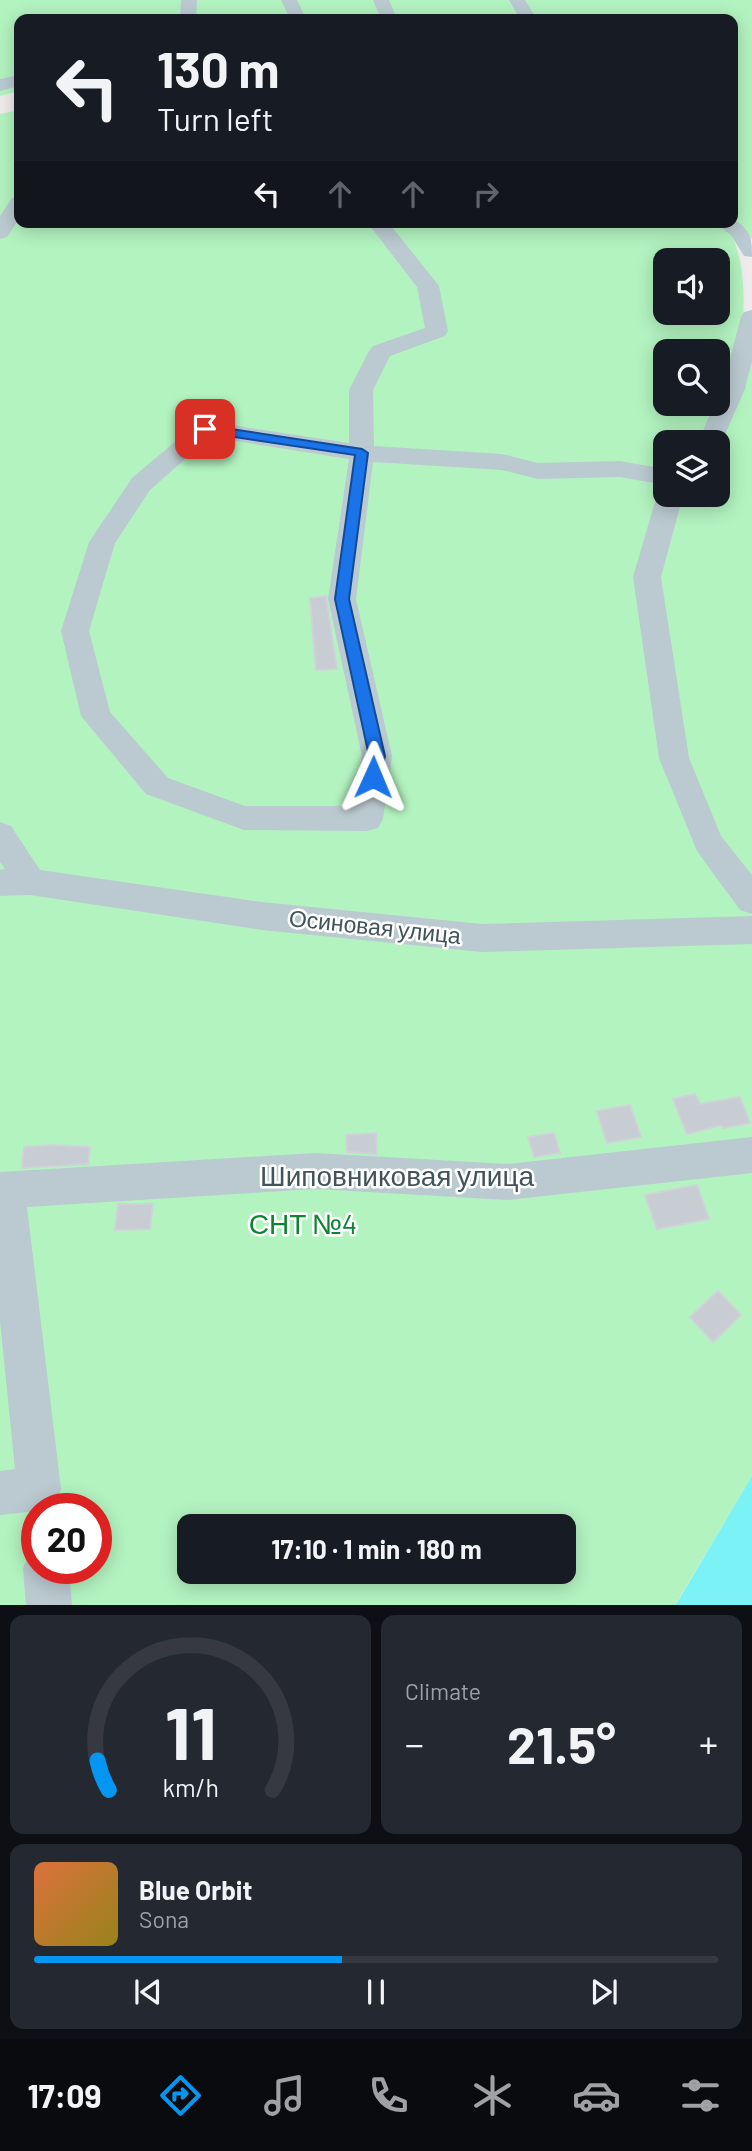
<!DOCTYPE html>
<html lang="en">
<head>
<meta charset="utf-8">
<style>
  body { margin:0; font-family:Barlow,sans-serif; background:#242831; color:#f1f3f6; height:100vh; display:flex; flex-direction:column; font-size:26px; white-space:nowrap }
  * { box-sizing:border-box; margin:0 }
  p { font-size:23px; color:#9ea1a6 }
  .icon { flex:none; width:38px; height:38px; fill:none; stroke:currentColor; stroke-width:2; stroke-linecap:round; stroke-linejoin:round }
  .map { position:relative; height:1605px; overflow:hidden }
  .panel { display:flex; flex-direction:column; gap:10px; padding:10px; background:#0d0f14; flex:1 }
  .panel>* { flex:none }
  .hud { position:absolute; left:14px; top:14px; width:724px; height:214px; border-radius:14px; box-shadow:0 4px 18px #0003; background:#171b24; color:#f1f3f6; overflow:hidden }
  .buttons { position:absolute; left:653px; top:248px; display:grid; gap:14px }
  .buttons a { display:grid; place-items:center; width:77px; height:77px; border-radius:14px; background:#171b24; box-shadow:0 4px 18px #0003; font-size:35px }
  .speed { position:absolute; left:21px; top:1493px; display:flex; gap:14px; font-size:35px; font-weight:700; text-align:center }
  .speed>* { display:grid; place-content:center; width:91px; height:91px; border-radius:50%; background:#171b24; box-shadow:0 4px 18px #0003; line-height:1 }
  .speed .limit { border:10px solid #d22; background:#fff; color:#111 }
  .pin { position:absolute; display:grid; place-items:center; width:60px; height:60px; color:#fff; margin:-30px; border-radius:14px; box-shadow:0 4px 10px #0006 }
  .me { position:absolute; width:77px; margin:-38px; rotate:1deg; stroke-linejoin:round; filter:drop-shadow(0 0 5px #0008) }
  .turn { display:flex; align-items:center; gap:24px; height:147px; padding:0 28px; font-size:32px }
  .turn .icon { width:91px; height:91px; stroke-width:2.5 }
  .turn b { display:block; font-size:49px; line-height:60px }
  .lanes { display:flex; align-items:center; height:66px; padding:0 28px; background:#0003; justify-content:center; gap:35px; direction:ltr }
  .lanes .off { opacity:.35 }
  .big { font-size:52px; font-weight:700; line-height:1.1 }
  .panel .tile { flex:1; display:flex; flex-direction:column; justify-content:center; gap:10px; min-width:0; padding:0 24px; border-radius:14px; background:#242831 }
  .panel .dial { align-items:center; gap:0 }
  .dial svg { height:182px; overflow:visible; fill:none; stroke:#363941; stroke-width:7; stroke-linecap:round; text-anchor:middle }
  .dial text { fill:#f1f3f6; stroke:none }
  .song { display:flex; align-items:center; gap:21px }
  .cover { width:84px; height:84px; border-radius:10px; background:linear-gradient(135deg,hsl(20 70% 55%),hsl(50 70% 35%)) }
  .played { height:7px; border-radius:4px; background:linear-gradient(90deg,#0496f1 45%,#363941 45%) }
  .keys { display:flex; justify-content:space-around; direction:ltr }
  .heat { display:flex; justify-content:space-between; align-items:center; font-size:38px; direction:ltr }
  .panel .tiles { flex:1; display:grid; gap:10px; grid-template-columns:1fr 1fr }
  .tile:last-child { grid-column:span 2 }
  .trip { position:absolute; left:177px; top:1514px; width:399px; height:70px; border-radius:14px; background:#171b24; box-shadow:0 4px 18px #0003; font-weight:700; line-height:70px; text-align:center }
  .tabs { display:flex; height:112px; justify-content:space-around; align-items:center; background:#090b0e; color:#9ea1a6 }
  .tabs .icon { width:49px; height:49px }
  .tabs .active { color:#0496f1 }
  .tabs b { font-size:32px; color:#f1f3f6 }
  .map>svg:first-child { display:block }
  .green { fill:#b3f3c0; fill-rule:evenodd }
  .water { fill:#7af2f6 }
  .building { fill:#c7cdd2; stroke:#cfd3d9; stroke-width:2 }
  .lines { fill:none; stroke-linecap:round; stroke-linejoin:round }
  .minor { fill:#bacad0; fill-rule:evenodd }
  .route { fill:#1a73e8; stroke:#114b97; stroke-width:2 }
  .labels { text-anchor:middle; stroke-width:5; stroke-linejoin:round; paint-order:stroke }
  .street-label { font-size:23px; fill:#42545b; stroke:#fff }
  .near-street-label { font-size:28px; fill:#42545b; stroke:#fff }
  .near-park-label { font-size:28px; fill:#0c8432; stroke:#fff }
</style>
</head>
<body>
<div class="map">
<svg width="752" height="1605" viewBox="0 0 752 1605">
  <rect width="100%" height="100%" fill="#efebec"/>
  <g class="green">
    <polygon points="0,0 752,0 752,239 732,222 733,19 596,19 599,13 594,19 19,19 19,91 0,96"/>
    <path d="M19,110V222H723C752,255 745,334 735,383L752,340V1476L675,1605H0V114ZM665,261H718V313H665ZM665,352H718V404H665ZM665,443H718V495H665ZM37,1508H96V1568H37ZM189,1526H564V1572H189Z"/>
  </g>
  <polygon class="water" points="752,1476 752,1605 675,1605 678,1601"/>
  <g class="building">
    <polygon points="326,596 337,669 316,670 310,598"/>
    <polygon points="695,1094 700,1104 740,1097 750,1123 723,1128 722,1125 687,1134 673,1099"/>
    <polygon points="630,1105 641,1137 607,1143 597,1111"/>
    <polygon points="376,1133 377,1154 347,1152 346,1135"/>
    <polygon points="554,1133 560,1153 534,1157 528,1137"/>
    <polygon points="52,1145 90,1147 88,1164 22,1168 24,1147"/>
    <polygon points="697,1185 709,1219 657,1229 645,1195"/>
    <polygon points="118,1204 153,1204 150,1229 115,1230"/>
    <polygon points="718,1291 741,1315 713,1342 690,1317"/>
  </g>
  <g class="lines">
    <g class="minor">
      <polygon points="181,0 197,0 196,19 180,19"/>
      <polygon points="281,0 297,0 306,19 290,19"/>
      <polygon points="373,0 389,0 397,19 381,19"/>
      <polygon points="509,0 525,0 537,19 520,19"/>
      <polygon points="19,75 19,86 0,91 0,79"/>
      <polygon points="19,196 19,219 7,237 0,239 0,216 12,198"/>
      <path d="M733,219C751,230 752,238 752,257L744,256L731,235L713,222H733Z"/>
      <path d="M367,222H388L439,286L448,331L445,336L390,356L373,390L374,446L502,454L538,463L620,461L665,469V485L620,477L538,479L502,470L373,462L356,599L392,756L383,819L378,828L367,831L244,830L146,794L81,716L61,631L89,542L132,478L196,424L205,421L349,443V390L369,351L373,346L425,328L417,287ZM210,437L349,459L328,599L362,756L353,806H245L168,778L110,712L89,631L115,543L150,490Z"/>
      <polygon points="752,310 752,361 745,389 719,448 718,443 698,443 714,404 718,404 741,317 744,312"/>
      <polygon points="665,489 665,495 686,495 681,503 661,577 689,758 721,836 752,875 752,914 740,910 697,851 659,758 633,577 655,502"/>
      <polygon points="0,822 11,826 40,870 262,902 482,924 752,916 752,944 482,952 262,930 30,895 0,896 0,870 5,869 0,862"/>
      <polygon points="752,1137 752,1173 508,1200 315,1189 27,1207 61,1489 55,1505 37,1508 37,1511 0,1515 0,1471 15,1469 0,1321 0,1172 315,1153 508,1164"/>
      <polygon points="37,1549 37,1568 69,1568 72,1605 26,1605 23,1568 30,1552"/>
    </g>
  </g>
  <polygon class="route" points="205,425 362,449 368,453 349,599 385,756 379,781 373,783 366,777 369,756 335,599 355,455 200,432 200,426"/>
  <g class="labels">
    <g class="street-label">
      <text transform="translate(375 927) rotate(6)" y="8">Осиновая улица</text>
    </g>
    <g class="near-street-label">
      <text x="397" y="1186">Шиповниковая улица</text>
    </g>
    <g class="near-park-label">
      <text x="303" y="1234">СНТ №4</text>
    </g>
  </g>
</svg>
<div class="buttons">
<a><svg class="icon" aria-label="sound" viewBox="0 0 24 24"><path d="M4 9h4l5-4v14l-5-4H4zM17 9q2 3 0 6"/></svg></a>
<a><svg class="icon" aria-label="search" viewBox="0 0 24 24"><circle cx="10" cy="10" r="6"/><path d="M15 15l6 6"/></svg></a>
<a><svg class="icon" aria-label="layers" viewBox="0 0 24 24"><path d="M12 4l9 5-9 5-9-5zM3 14l9 5 9-5"/></svg></a>
</div>
<div class="speed"><div class="limit">20</div></div>
<div class="pin" style="left:205px;top:429px;background:#d93025"><svg class="icon" aria-label="arrive" viewBox="0 0 24 24"><path d="M6 21V4h12l-3 4 3 4H6"/></svg></div>
<svg class="me" style="left:373px;top:777px" viewBox="-20 -20 40 40"><path d="M0-17L14 15 0 8-14 15z" fill="#1a73e8" stroke="#fff" stroke-width="4"/></svg>
<div class="trip">17:10 · 1 min · 180 m</div>
<div class="hud">
<div class="turn"><svg class="icon" aria-label="left" viewBox="0 0 24 24"><path d="M17 20v-9H6M10 6l-5 5 5 5"/></svg><div><b>130 m</b>Turn left</div></div>
<div class="lanes"><svg class="icon" aria-label="left" viewBox="0 0 24 24"><path d="M17 20v-9H6M10 6l-5 5 5 5"/></svg><svg class="icon off" aria-label="ahead" viewBox="0 0 24 24"><path d="M12 20V5M6 11l6-6 6 6"/></svg><svg class="icon off" aria-label="ahead" viewBox="0 0 24 24"><path d="M12 20V5M6 11l6-6 6 6"/></svg><svg class="icon off" aria-label="right" viewBox="0 0 24 24"><path d="M7 20v-9h11M14 6l5 5-5 5"/></svg></div>
</div>
</div>
<section class="panel">
<div class="tiles">
<div class="tile dial"><svg viewBox="0 0 100 80">
<path d="M14 69A42 42 0 1 1 86 69"/>
<path d="M14 69A42 42 0 0 1 9 56" stroke="#0496f1"/>
<text x="50" y="56" font-size="32" font-weight="700">11</text>
<text x="50" y="72" font-size="11">km/h</text>
</svg></div>
<div class="tile"><p>Climate</p>
<div class="heat"><a>−</a><b class="big">21.5°</b><a>+</a></div>
</div>
<div class="tile">
<div class="song"><i class="cover"></i><div><b>Blue Orbit</b><p>Sona</p></div></div>
<div class="played"></div>
<div class="keys"><svg class="icon" aria-label="previous" viewBox="0 0 24 24"><path d="M18 5L8 12l10 7zM5 5v14"/></svg><svg class="icon" aria-label="pause" viewBox="0 0 24 24"><path d="M8 5v14M16 5v14"/></svg><svg class="icon" aria-label="next" viewBox="0 0 24 24"><path d="M6 5l10 7-10 7zM19 5v14"/></svg></div>
</div>
</div>
</section>
<nav class="tabs">
<b>17:09</b>
<svg class="icon active" aria-label="directions" viewBox="0 0 24 24"><path d="M12 3l9 9-9 9-9-9zM9 14v-3h6M13 9l2 2-2 2"/></svg>
<svg class="icon" aria-label="music" viewBox="0 0 24 24"><path d="M9 18V5l10-2v13"/><circle cx="6" cy="18" r="3"/><circle cx="16" cy="16" r="3"/></svg>
<svg class="icon" aria-label="phone" viewBox="0 0 24 24"><path d="M5 4h4l2 5-3 2q2 4 5 5l2-3 5 2v4C11 20 4 13 5 4z"/></svg>
<svg class="icon" aria-label="climate" viewBox="0 0 24 24"><path d="M12 3v18M4 7l16 10M4 17L20 7"/></svg>
<svg class="icon" aria-label="car" viewBox="0 0 24 24"><path d="M5 17H2v-5l4-1 3-4h7l3 4 3 1v5h-3M9 17h6M6 11h13"/><circle cx="7" cy="17" r="2"/><circle cx="17" cy="17" r="2"/></svg>
<svg class="icon" aria-label="filters" viewBox="0 0 24 24"><path d="M4 7h16M4 17h16"/><circle cx="9" cy="7" r="2"/><circle cx="15" cy="17" r="2"/></svg>
</nav>
</body>
</html>
